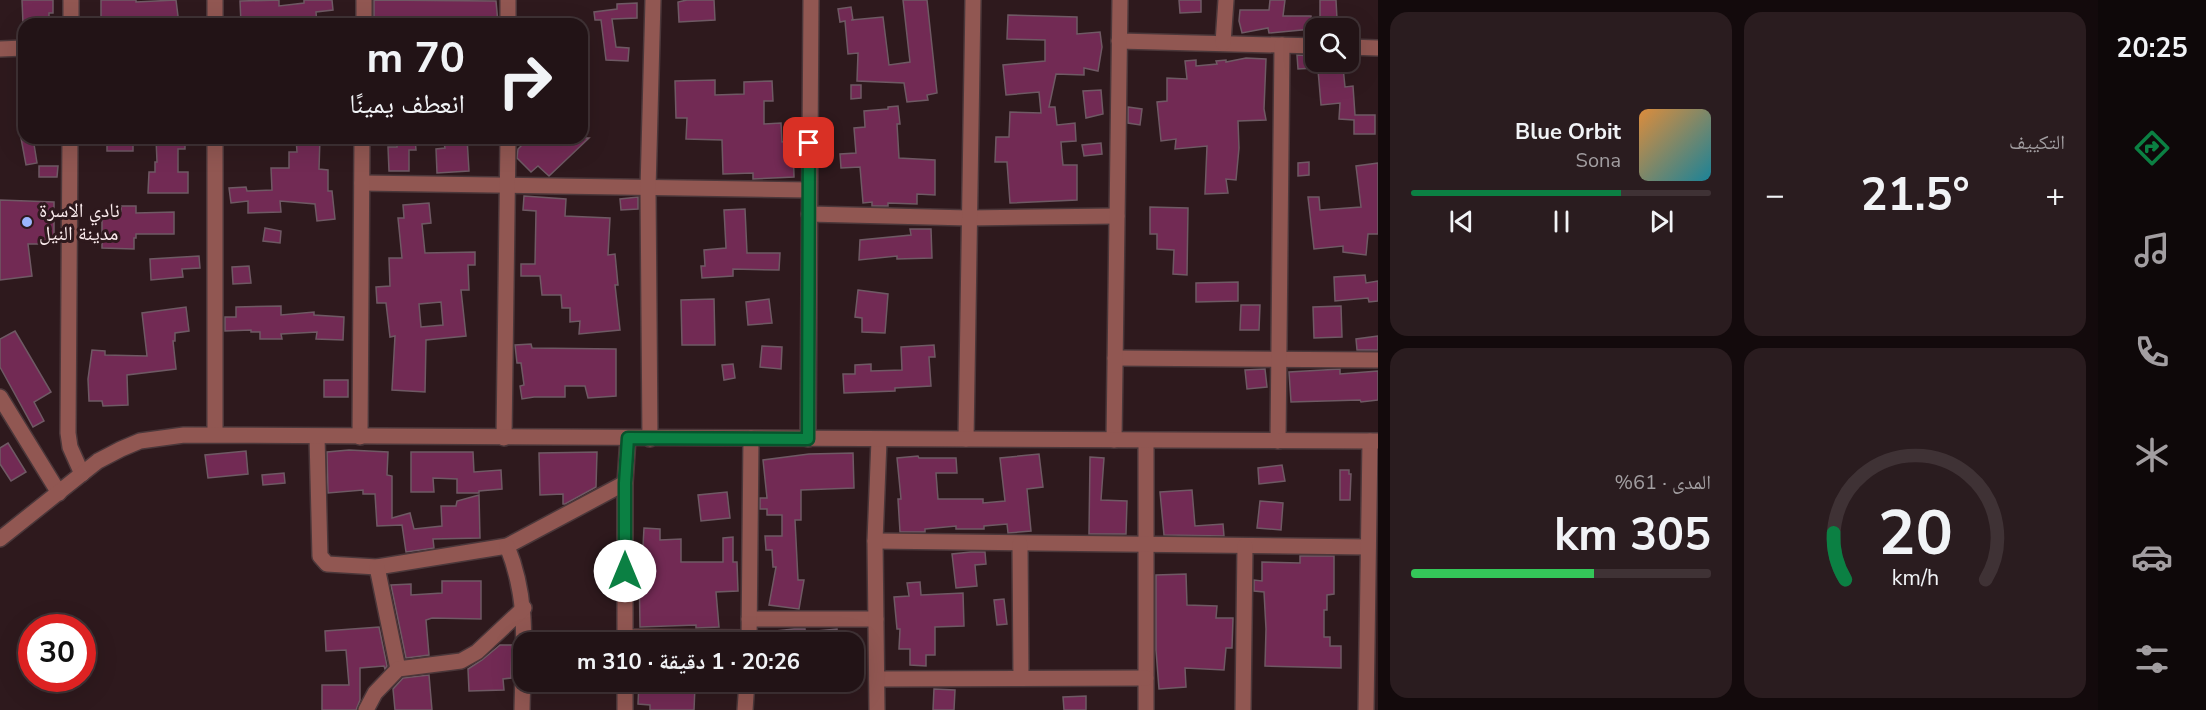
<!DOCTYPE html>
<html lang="ar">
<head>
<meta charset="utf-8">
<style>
  body { margin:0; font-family:"Nunito Sans","Noto Naskh Arabic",sans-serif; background:#2a1c1f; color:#f1f3f6; direction:rtl; height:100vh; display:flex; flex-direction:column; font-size:22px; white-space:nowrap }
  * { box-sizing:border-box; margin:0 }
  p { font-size:20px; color:#a29ea1 }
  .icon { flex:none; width:33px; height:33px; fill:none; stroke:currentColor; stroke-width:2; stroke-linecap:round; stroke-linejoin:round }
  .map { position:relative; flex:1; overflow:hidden; direction:ltr }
  .panel { display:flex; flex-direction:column; gap:12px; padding:12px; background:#130a0c; width:720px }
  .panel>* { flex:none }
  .top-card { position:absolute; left:18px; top:18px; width:570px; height:126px; border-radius:18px; box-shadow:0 6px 24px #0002,0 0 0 2px #3f3235; direction:rtl; background:#221316; color:#f1f3f6; overflow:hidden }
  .controls { position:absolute; left:1305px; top:18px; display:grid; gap:12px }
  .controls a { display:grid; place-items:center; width:54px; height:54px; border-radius:12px; background:#221316; box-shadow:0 6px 24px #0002,0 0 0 2px #3f3235; font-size:30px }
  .speed { position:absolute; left:18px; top:614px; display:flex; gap:12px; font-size:30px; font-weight:700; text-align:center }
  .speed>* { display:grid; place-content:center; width:78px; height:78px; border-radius:50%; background:#221316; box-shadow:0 6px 24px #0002,0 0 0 2px #3f3235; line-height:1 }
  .speed .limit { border:9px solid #d22; background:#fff; color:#111 }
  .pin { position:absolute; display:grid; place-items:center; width:51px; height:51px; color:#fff; margin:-26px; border-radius:12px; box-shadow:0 3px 9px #0006 }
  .me { position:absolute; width:66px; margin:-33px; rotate:0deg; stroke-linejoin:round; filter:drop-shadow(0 0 4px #0008) }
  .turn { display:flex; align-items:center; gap:21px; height:126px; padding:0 24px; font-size:27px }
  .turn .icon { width:78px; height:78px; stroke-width:2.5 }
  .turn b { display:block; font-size:42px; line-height:51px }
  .big { font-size:45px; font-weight:700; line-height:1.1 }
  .panel .widget { flex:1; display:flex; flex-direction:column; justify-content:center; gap:9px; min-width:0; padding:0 21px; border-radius:18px; background:#2a1c1f }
  .panel .dial { align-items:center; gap:0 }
  .dial svg { height:156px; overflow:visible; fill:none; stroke:#3f3235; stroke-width:7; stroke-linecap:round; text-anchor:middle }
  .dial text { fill:#f1f3f6; stroke:none }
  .song { display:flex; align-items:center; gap:18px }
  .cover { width:72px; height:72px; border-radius:9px; background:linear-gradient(135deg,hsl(30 70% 55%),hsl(190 70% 35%)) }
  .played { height:6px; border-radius:3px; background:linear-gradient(90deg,#0b8043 70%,#3f3235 70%) }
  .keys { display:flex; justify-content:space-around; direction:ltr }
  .heat { display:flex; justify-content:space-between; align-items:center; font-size:33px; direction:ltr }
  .charge { height:9px; border-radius:4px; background:linear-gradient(90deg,#34c759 61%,#3f3235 0) }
  .panel .tiles { flex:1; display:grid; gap:12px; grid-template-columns:repeat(2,1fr) }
  .trip { position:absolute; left:513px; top:632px; width:351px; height:60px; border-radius:18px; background:#221316; box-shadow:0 6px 24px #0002,0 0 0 2px #3f3235; font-weight:700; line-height:60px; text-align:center; direction:rtl }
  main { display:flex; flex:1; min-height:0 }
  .tabs { display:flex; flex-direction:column; width:108px; justify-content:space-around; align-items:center; background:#0e0809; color:#a29ea1 }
  .tabs .icon { width:42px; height:42px }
  .tabs .on { color:#0b8043 }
  .tabs b { font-size:27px; color:#f1f3f6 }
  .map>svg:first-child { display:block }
  .building { fill:#722a54; stroke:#6f5964; stroke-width:1.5; fill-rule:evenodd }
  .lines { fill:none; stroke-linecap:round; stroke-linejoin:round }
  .minor-casing { stroke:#4b373a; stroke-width:18 }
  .tertiary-casing { stroke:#4b373a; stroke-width:18 }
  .minor { stroke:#915752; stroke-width:15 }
  .tertiary { stroke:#915752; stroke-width:15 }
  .route-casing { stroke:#07532c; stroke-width:15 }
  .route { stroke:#0b8043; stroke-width:10 }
  .poi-dot { fill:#9bb5fd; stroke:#2e191d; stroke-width:2 }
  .labels { text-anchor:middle; stroke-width:6; stroke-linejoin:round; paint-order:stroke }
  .poi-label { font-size:20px; fill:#fbecee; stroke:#2e191d; text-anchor:start }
</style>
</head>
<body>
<main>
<nav class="tabs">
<b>20:25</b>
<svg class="icon on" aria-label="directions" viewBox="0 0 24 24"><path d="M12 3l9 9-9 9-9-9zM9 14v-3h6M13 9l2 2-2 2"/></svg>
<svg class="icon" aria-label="music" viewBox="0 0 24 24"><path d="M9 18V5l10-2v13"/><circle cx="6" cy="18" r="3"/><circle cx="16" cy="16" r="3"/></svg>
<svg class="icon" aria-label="phone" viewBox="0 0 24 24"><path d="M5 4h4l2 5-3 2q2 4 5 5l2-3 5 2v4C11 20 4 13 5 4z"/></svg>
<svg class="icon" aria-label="climate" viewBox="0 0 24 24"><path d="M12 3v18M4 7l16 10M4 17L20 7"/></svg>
<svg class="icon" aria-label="car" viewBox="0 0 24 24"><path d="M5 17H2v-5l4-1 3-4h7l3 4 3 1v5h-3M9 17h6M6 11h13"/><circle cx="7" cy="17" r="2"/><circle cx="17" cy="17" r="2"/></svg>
<svg class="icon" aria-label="filters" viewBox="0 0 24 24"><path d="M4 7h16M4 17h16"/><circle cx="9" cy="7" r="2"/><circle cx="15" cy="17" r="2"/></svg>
</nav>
<section class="panel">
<div class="tiles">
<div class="widget"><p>التكييف</p>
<div class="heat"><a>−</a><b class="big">21.5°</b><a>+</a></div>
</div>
<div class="widget">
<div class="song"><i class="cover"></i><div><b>Blue Orbit</b><p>Sona</p></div></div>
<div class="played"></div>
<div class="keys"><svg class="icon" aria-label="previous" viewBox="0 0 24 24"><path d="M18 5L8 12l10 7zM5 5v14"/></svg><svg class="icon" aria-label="pause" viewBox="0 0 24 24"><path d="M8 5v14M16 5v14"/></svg><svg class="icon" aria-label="next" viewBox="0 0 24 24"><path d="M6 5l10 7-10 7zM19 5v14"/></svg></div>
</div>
<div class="widget dial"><svg viewBox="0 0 100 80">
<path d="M14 69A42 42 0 1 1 86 69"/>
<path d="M14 69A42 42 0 0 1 8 45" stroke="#0b8043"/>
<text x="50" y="56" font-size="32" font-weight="700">20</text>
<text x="50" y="72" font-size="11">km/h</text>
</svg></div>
<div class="widget"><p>المدى · 61%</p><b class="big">305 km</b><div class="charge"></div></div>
</div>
</section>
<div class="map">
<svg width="1378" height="710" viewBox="0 0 1378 710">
  <rect width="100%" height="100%" fill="#2e191d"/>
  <g class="building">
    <polygon points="22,0 53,0 53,13 49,13 49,24 23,24"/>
    <polygon points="101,0 136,0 136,2 176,0 179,24 149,24 148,19 101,20"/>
    <polygon points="279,0 279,6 304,3 304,0 332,0 333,10 316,12 317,24 241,24 240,1"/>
    <polygon points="374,0 496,1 498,23 488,22 488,19 435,21 435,17 374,19"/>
    <polygon points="687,0 714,0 715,20 679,22 678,2"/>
    <polygon points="903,0 927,0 937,93 927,95 928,100 907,102 904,83 857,81 858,53 848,54 845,21 840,22 838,9 851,7 853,20 851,20 883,17 889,65 910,62"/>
    <polygon points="1179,0 1201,0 1201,12 1180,13"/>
    <polygon points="1270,0 1285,0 1283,16 1311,16 1312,29 1269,33 1268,28 1242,33 1239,21 1240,10 1269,10"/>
    <polygon points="1320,0 1336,0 1337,19 1320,20"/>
    <polygon points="637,3 637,18 612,19 616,47 629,48 628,61 606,60 601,20 595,20 594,12 617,9 617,4"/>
    <polygon points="1008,15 1077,17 1077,34 1100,32 1102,47 1098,71 1084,68 1084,75 1056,74 1049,107 1055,107 1057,125 1075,123 1076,141 1061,142 1062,155 1063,165 1077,165 1077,200 1010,203 1007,162 995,162 996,137 1009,137 1010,112 1041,113 1039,92 1006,95 1003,65 1045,61 1045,40 1007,39"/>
    <polygon points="1297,55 1313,56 1314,68 1298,69"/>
    <polygon points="1246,58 1266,59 1264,109 1266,120 1238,121 1239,148 1236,180 1226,179 1228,193 1205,194 1207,146 1175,149 1176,139 1161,141 1157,102 1167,101 1167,78 1187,79 1185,61 1196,60 1196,66 1217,64 1216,61 1226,60 1226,62"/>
    <polygon points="1343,67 1345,87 1353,86 1355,115 1375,115 1375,134 1354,134 1354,120 1339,119 1340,103 1321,105 1318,70"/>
    <polygon points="715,80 715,95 744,94 744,82 772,81 773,101 764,101 764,124 781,123 782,142 793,141 794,177 753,179 753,173 723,174 722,140 686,139 687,118 676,118 675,81"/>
    <polygon points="851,85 861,85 861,98 851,99"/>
    <polygon points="1101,90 1103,114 1086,118 1083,91"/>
    <polygon points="898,106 900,124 897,124 899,158 935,160 935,195 917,194 917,204 888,203 888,206 872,206 872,202 863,203 860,167 841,168 840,154 856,153 854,128 865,127 864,111 888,109 888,107"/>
    <polygon points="1128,107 1142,109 1140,125 1128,123"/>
    <polygon points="21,138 33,138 37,163 26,165"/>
    <rect x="107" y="138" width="26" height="13"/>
    <polygon points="156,138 185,138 185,149 178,149 178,172 188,172 188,193 148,193 149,172 155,172 155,162 157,162"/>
    <polygon points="296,138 320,138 319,169 328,170 328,191 332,191 335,219 317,221 315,204 280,201 281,212 248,213 248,201 231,203 229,188 246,187 247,191 272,190 271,168 289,168 289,152 297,152"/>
    <polygon points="397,138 415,138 416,150 409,150 409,171 389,171 388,147 397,147"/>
    <polygon points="443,138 467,138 469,171 437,173 436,149 445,148"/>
    <polygon points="529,138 589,138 549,176 538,166 531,172 517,158 518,149"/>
    <polygon points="1101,143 1102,154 1084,156 1082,145"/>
    <polygon points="1309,162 1309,175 1298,176 1298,163"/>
    <polygon points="1378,163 1378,234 1368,234 1366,255 1343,252 1343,246 1314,249 1308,197 1319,197 1320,210 1361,207 1356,166"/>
    <polygon points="39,166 58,166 57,177 39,177"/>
    <polygon points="524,196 566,199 565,216 610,218 608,255 615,254 618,285 615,285 620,330 579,334 580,321 570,322 570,308 562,308 561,295 542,295 540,276 521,276 521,264 535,264 536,211 523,210"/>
    <polygon points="638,197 638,209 621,210 620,199"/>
    <polygon points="0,200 54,202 54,244 28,244 32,276 0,280"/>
    <path d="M429,203L431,223L422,224L425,253L475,252V265H468L469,290H461L466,336L426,340L425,392L392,390L395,336L390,337L386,303H377L376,287L390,286L389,258H402L398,218H404L403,205ZM441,302L443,325L421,327L419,304Z"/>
    <polygon points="121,206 136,206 136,213 174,212 174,234 136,234 136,238 134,238 134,249 102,248 102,212 121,212"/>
    <polygon points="1150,207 1188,208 1187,275 1173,274 1174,250 1157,249 1157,234 1150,234"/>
    <polygon points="745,209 747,253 780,253 779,270 733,269 733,276 702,278 701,266 705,266 704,250 726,248 724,210"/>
    <polygon points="265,228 281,231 280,243 263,241"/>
    <polygon points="910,229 931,229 932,258 897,259 897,256 859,260 860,240 911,235"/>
    <polygon points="199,256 200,268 182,269 183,277 151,280 150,259"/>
    <polygon points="249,266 251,283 233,284 232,267"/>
    <polygon points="1365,275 1366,283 1378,281 1378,301 1369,302 1368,298 1335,301 1334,277"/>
    <polygon points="1238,282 1238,301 1196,302 1196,283"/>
    <polygon points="858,290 888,294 885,333 862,332 862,318 855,317"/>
    <polygon points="714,299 715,345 682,345 681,300"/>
    <polygon points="769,299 772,323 748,325 746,302"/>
    <polygon points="1241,305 1260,305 1259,330 1240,330"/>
    <polygon points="281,306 281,315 314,312 314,315 344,317 343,340 316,339 317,332 281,334 282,339 260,339 260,332 251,332 251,330 225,331 225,317 236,317 236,307"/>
    <polygon points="1341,306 1342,337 1314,338 1313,307"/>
    <polygon points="186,307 189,331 175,333 175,341 173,341 176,369 127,375 128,405 103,406 102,401 89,401 88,379 92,350 105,351 105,355 147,356 142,313"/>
    <polygon points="15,331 51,392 34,402 44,421 33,427 0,367 0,339"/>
    <polygon points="1378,336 1378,350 1357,350 1356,339"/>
    <polygon points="531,344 532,348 616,349 616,396 588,398 585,386 565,386 565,397 534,397 522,399 520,386 524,385 521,363 517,363 515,345"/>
    <polygon points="934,345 935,357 929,357 931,386 895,388 895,391 844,393 843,374 855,374 855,365 871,364 871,371 902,370 901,347"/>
    <polygon points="762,346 782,347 781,369 760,367"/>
    <polygon points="733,364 735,378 724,380 722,365"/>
    <polygon points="1265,369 1267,387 1247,389 1245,370"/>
    <polygon points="1340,369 1340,374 1378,371 1378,400 1361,402 1360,400 1291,402 1289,372"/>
    <rect x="324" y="380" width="24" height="17"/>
    <polygon points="8,443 26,472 11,481 0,464 0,448"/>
    <polygon points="349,450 388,452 387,475 392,476 392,518 410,513 414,529 442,526 441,506 456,506 457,501 479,495 480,538 433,539 434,548 406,552 402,525 377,526 375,494 363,494 363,490 328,493 327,452"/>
    <polygon points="246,451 248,474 208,478 205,455"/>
    <polygon points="411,452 473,452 474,472 501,470 502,489 479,491 479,493 457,493 457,479 433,478 434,492 411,492"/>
    <polygon points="597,452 596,487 565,504 563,504 563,494 540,495 539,453"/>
    <polygon points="853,453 854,488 801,490 801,520 795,520 798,580 804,580 799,609 769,605 776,567 773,567 772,550 766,550 765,536 782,536 782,515 767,515 767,509 760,509 760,498 767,498 763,460 809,454"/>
    <polygon points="1039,454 1043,487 1027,489 1031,531 1008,533 1007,524 984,526 984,529 956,529 956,526 925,529 925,532 900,532 898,499 901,499 897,458 918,456 919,458 956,458 957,473 936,473 938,499 983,499 983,503 1005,501 1000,458"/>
    <polygon points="1090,457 1104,458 1101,500 1127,501 1126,534 1089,534"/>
    <polygon points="1282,465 1285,481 1259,484 1258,468"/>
    <polygon points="1340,470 1349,470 1349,474 1351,474 1350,500 1340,500"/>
    <polygon points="284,473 285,483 263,485 262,475"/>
    <polygon points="1192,490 1195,526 1223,524 1224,536 1164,535 1160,492"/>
    <polygon points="727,492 730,518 701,521 698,495"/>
    <polygon points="1260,501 1283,503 1281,530 1257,528"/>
    <polygon points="644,528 660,529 660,540 681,539 681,562 723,562 723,538 733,537 733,562 737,562 738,591 716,592 719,627 696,628 696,625 640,627 639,564 642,564"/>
    <polygon points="971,552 985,552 986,564 975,565 977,586 956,588 952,554"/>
    <polygon points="1300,556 1334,556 1334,594 1327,595 1327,610 1324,610 1324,637 1330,637 1330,646 1341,646 1341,668 1265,666 1266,629 1264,592 1254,591 1254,580 1262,581 1262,562 1300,563"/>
    <polygon points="1186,574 1187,605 1217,606 1216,618 1233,618 1232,648 1226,648 1224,670 1185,668 1186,687 1159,689 1156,650 1156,575"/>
    <polygon points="442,581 481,581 481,619 432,618 426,620 429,655 406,658 391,585 411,584 411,595 442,593"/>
    <polygon points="920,582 921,595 963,593 964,626 935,627 935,655 926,655 926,666 910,665 910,649 899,649 900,629 897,629 894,597 909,596 907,583"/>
    <polygon points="1004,599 1007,624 997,625 994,600"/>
    <polygon points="379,627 387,666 385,669 384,666 360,668 360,700 356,710 322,710 322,685 349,685 346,650 326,651 325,631"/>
    <polygon points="794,629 805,629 805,632 837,629 838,642 767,642 766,632"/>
    <polygon points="500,645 512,645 511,678 503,679 504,690 469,691 468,669 482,660"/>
    <polygon points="429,675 432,710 395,710 393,689 403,678"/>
    <polygon points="639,683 695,686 694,710 650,710 650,705 638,704"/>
    <polygon points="934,689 955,690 954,710 933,710"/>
    <polygon points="1086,696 1086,710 1064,710 1063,697"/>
  </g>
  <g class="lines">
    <defs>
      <g id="minor">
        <polyline points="71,24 71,0"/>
        <polyline points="215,24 215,0"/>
        <polyline points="364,24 364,0"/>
        <polyline points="508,24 508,0"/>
        <polyline points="1119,41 1316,46"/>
        <polyline points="1223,43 1226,0"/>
        <polyline points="1348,47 1378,48"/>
        <polyline points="0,49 24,48"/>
        <polyline points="70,138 68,433 70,447 82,474"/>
        <polyline points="362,183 808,190"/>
        <polyline points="809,214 969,218 1117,216"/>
        <polyline points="1115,358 1378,360"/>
        <polyline points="0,397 59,493"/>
        <polyline points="215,434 215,138"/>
        <polyline points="317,437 320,556 327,564 377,567 507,546 625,483"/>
        <polyline points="360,437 362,138"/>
        <polyline points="504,438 508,138"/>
        <polyline points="650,439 648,189 653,0"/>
        <polyline points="808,439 811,0"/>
        <polyline points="966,439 973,0"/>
        <polyline points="1114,440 1120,0"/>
        <polyline points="1146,441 1146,710"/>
        <polyline points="1278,441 1282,45"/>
        <polyline points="875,541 1368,547"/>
        <polyline points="1020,544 1021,678"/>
        <path d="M507,546C530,602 523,651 522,710"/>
        <polyline points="377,567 398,669"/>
        <polyline points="749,619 876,619"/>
        <polyline points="625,637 749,638"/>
        <polyline points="625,642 625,483 628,438"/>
        <polyline points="749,642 751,438"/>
        <polyline points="877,679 1146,678"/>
        <polyline points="366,710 375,693 398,669 461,661 477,652 524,608"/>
        <polyline points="625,710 625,681"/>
        <polyline points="745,710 747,681"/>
        <polyline points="877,710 875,541 879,440"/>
        <polyline points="1243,710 1245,546"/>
        <polyline points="1366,710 1370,441"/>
      </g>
      <polyline id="tertiary" points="0,539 98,461 121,449 140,441 184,435 1378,441"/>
    </defs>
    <use href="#minor" class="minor-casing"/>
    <use href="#tertiary" class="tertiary-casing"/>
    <use href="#minor" class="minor"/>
    <use href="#tertiary" class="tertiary"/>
  </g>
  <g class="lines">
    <defs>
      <polyline id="route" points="625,571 625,483 628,438 808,439 809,143"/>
    </defs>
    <use href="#route" class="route-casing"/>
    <use href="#route" class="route"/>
  </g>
  <circle class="poi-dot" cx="27" cy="222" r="6"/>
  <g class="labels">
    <g class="poi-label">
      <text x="39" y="217">نادي الاسرة<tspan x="39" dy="23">مدينة النيل</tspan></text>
    </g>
  </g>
</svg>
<div class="controls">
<a><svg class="icon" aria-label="search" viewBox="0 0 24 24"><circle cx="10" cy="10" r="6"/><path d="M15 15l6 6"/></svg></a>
</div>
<div class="speed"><div class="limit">30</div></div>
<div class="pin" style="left:809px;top:143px;background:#d93025"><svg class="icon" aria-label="arrive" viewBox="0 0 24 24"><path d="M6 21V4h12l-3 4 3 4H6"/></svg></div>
<svg class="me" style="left:625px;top:571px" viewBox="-20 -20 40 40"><circle r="19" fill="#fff"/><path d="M0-13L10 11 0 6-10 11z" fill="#0b8043"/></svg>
<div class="trip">20:26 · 1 دقيقة · 310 m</div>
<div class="top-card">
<div class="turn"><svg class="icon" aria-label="right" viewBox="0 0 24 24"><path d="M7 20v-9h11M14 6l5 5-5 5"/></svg><div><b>70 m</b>انعطف يمينًا</div></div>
</div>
</div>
</main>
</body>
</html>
